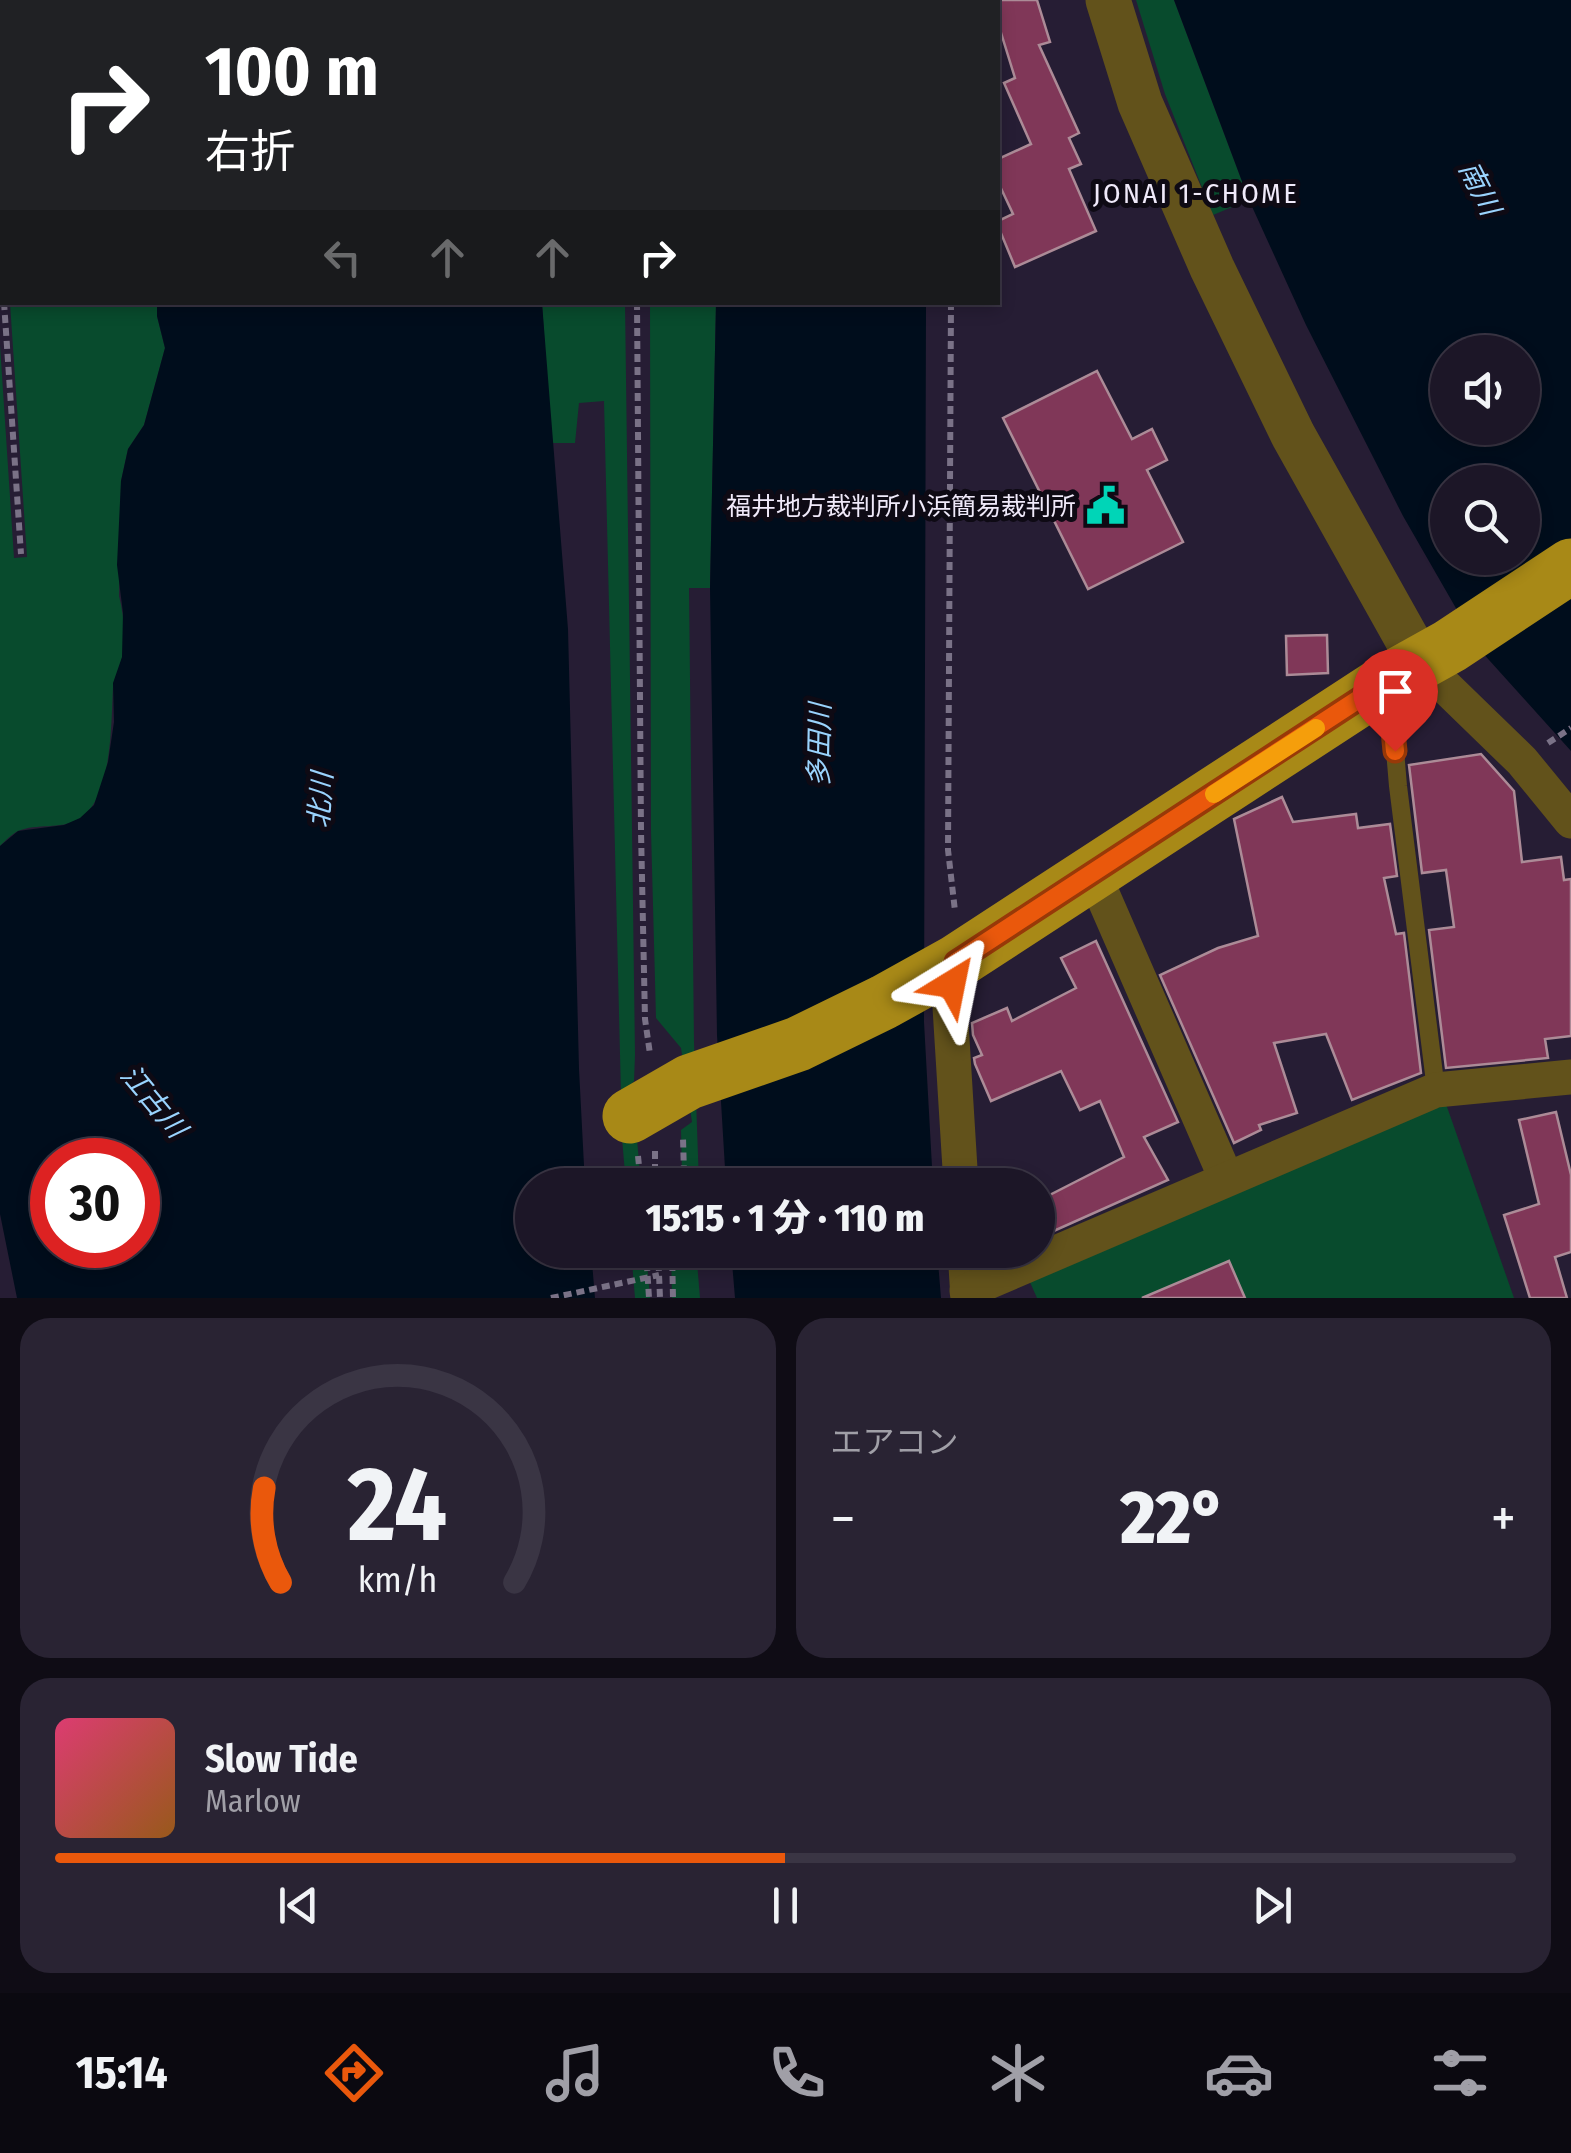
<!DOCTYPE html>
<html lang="ja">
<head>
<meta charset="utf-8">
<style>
  body { margin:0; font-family:"Fira Sans Condensed","Noto Sans JP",sans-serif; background:#292333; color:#f1f3f6; height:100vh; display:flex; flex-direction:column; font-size:38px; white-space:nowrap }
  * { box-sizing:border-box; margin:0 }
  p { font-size:32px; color:#a09fa7 }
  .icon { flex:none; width:55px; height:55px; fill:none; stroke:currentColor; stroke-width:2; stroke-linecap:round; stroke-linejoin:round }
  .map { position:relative; height:1298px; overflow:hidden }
  .details { display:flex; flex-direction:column; gap:20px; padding:20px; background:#0f0c15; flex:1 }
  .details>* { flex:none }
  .banner { position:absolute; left:0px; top:0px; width:1000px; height:305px; box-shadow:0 5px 15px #0003,0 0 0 2px #3a3544; background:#202124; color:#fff; overflow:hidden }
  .tools { position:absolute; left:1430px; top:335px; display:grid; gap:20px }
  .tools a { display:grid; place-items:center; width:110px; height:110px; border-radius:50%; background:#1c1627; box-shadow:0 5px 15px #0003,0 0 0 2px #3a3544; font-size:50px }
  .speed { position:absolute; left:30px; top:1138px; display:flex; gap:20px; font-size:50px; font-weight:700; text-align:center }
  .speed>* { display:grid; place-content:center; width:130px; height:130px; border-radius:50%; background:#1c1627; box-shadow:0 5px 15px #0003,0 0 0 2px #3a3544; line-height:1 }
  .speed .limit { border:15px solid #d22; background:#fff; color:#111 }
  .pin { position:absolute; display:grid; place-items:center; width:85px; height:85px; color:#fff; margin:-102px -42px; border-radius:50% 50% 50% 0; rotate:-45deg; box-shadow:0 0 10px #0007 }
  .pin .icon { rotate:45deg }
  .me { position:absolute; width:110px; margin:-55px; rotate:35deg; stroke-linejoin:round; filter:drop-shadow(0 0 8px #0008) }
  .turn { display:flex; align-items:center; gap:35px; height:210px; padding:0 40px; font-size:45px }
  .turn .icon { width:130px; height:130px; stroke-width:2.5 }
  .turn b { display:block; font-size:70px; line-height:85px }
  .lanes { display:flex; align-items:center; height:95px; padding:0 40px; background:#0003; justify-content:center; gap:50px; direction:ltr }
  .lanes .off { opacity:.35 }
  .big { font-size:75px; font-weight:800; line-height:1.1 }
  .details .card { flex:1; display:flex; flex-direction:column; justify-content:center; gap:15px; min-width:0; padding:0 35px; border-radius:30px; background:#292333 }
  .details .dial { align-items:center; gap:0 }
  .dial svg { height:260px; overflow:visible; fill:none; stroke:#3a3544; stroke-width:7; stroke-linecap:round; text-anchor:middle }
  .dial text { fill:#f1f3f6; stroke:none }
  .song { display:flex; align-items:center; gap:30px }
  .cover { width:120px; height:120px; border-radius:15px; background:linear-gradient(135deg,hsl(340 70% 55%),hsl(30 70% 35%)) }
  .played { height:10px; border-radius:5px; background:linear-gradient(90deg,#ea580c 50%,#3a3544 50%) }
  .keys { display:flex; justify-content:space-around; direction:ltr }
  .heat { display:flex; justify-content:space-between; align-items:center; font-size:55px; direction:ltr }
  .details .tiles { flex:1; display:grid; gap:20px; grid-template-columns:1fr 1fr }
  .card:last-child { grid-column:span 2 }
  .trip { position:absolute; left:515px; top:1168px; width:540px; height:100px; border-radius:50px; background:#1c1627; box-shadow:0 5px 15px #0003,0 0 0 2px #3a3544; font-weight:800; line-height:100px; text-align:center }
  .tab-bar { display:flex; height:160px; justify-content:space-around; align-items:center; background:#0b0910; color:#a09fa7 }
  .tab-bar .icon { width:70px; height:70px }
  .tab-bar .current { color:#ea580c }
  .tab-bar b { font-size:45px; color:#f1f3f6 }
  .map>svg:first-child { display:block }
  .green { fill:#084b2d }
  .water { fill:#000d1c; fill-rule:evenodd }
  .building { fill:#803758; stroke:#ac8b97; stroke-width:2.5 }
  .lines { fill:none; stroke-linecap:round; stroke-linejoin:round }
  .path { stroke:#7a7287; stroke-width:6; stroke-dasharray:8 5; stroke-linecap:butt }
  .service { stroke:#62521b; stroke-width:18 }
  .minor { stroke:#62521b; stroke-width:35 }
  .tertiary { stroke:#62521b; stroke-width:45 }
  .trunk { stroke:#a88917; stroke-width:55 }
  .route-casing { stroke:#983908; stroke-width:25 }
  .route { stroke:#ea580c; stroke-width:18 }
  .slow { stroke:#f59e0b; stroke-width:18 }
  .labels { text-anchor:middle; stroke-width:10; stroke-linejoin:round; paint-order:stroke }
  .poi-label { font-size:25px; fill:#f0eafa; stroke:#0e0a14; text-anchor:end }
  .water-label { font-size:28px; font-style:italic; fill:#9ad3fd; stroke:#0e0a14 }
  .neighbourhood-label { font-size:28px; letter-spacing:2.5px; fill:#f0eafa; stroke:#0e0a14 }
</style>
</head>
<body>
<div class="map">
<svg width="1571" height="1298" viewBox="0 0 1571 1298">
  <rect width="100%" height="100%" fill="#261d34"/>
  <g class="green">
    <polygon points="0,0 155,0 2,2 2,191"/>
    <polygon points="1136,0 1174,0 1249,200 1213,215 1165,94"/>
    <path d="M10,303H157V316L165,348L144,425L128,449L121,481L119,596C124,615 126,639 122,658C120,669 114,677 113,688C111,722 113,799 79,819C60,830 37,823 18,831C12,834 5,841 0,846V345L14,558L27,557Z"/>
    <polygon points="542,303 625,303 635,1055 634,1081 621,1095 604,401 579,403 575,443 551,443"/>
    <polygon points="650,303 716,303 710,588 689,588 694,1042 699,1184 676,1185 682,1174 681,1130 692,1122 681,1048 656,1018 651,831"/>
    <polygon points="1446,1104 1514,1298 1037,1298 1029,1280"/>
    <polygon points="622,1138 637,1139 641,1185 626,1185"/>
    <polygon points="631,1250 646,1250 650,1298 635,1298"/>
    <polygon points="671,1250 696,1250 700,1298 672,1298"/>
  </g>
  <g class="water">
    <rect x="155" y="0" width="368" height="2"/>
    <path d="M1174,0H1571V751L1480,650L1403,516L1306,325L1249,200ZM1448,352H1522V428H1448ZM1448,482H1522V558H1448Z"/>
    <path d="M157,303H542L568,629L579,1069L585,1185H532V1250H591L595,1298H17L0,1214V846L18,831L64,825L80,818L94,805L108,762L114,722L113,683L122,657L123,613L117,565L121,481L128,449L144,425L165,348L157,316ZM138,1160V1245H52V1160Z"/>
    <polygon points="716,303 926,303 924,1022 933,1185 726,1185 717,1035 710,588"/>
    <polygon points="731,1250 937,1250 941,1298 735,1298"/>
  </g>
  <g class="building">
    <polygon points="990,0 1037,0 1050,42 1039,45 1079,133 1069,138 1081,164 1069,169 1096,231 1015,267 998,226 998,221 1013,214 998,182 998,159 1031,144 1004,83 1015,78 998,23 998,2"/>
    <polygon points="1097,371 1132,439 1152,429 1167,460 1147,470 1183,542 1088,589 1003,418"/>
    <polygon points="1327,635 1328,673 1287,675 1286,636"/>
    <polygon points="1481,754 1514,791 1522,862 1561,857 1564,880 1571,879 1571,1036 1545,1039 1548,1058 1446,1068 1429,930 1454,927 1446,870 1422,873 1409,765"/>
    <polygon points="1282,797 1293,822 1356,814 1358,828 1390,824 1397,876 1384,878 1396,934 1404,933 1421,1073 1352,1100 1326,1034 1274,1043 1297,1113 1259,1125 1261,1130 1234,1143 1160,975 1218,948 1258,936 1234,819"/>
    <polygon points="1096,941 1178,1122 1144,1137 1168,1180 1038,1238 1038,1201 1124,1157 1100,1101 1080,1110 1061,1071 991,1101 975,1064 974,1058 982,1055 973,1035 972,1023 1007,1008 1012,1021 1076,988 1061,958"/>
    <polygon points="1556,1112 1571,1175 1571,1252 1555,1257 1567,1298 1530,1298 1504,1215 1539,1204 1519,1120"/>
    <polygon points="1229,1261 1245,1298 1142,1298"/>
  </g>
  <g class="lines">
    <g class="path">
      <polyline points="628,0 628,2"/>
      <polyline points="952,0 952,2"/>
      <polyline points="0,247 2,284"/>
      <polyline points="4,302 21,554"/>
      <polyline points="637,302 641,831 645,1019 650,1054"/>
      <polyline points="951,302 948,850 955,911"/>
      <polyline points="1548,743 1571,728"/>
      <polyline points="655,1151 655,1185"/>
      <polyline points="638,1156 641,1185"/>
      <polyline points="678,1185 684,1174 683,1138"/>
      <polyline points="646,1250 649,1298"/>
      <polyline points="658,1250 660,1298"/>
      <polyline points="672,1250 673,1298"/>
      <polyline points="551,1298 659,1275"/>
    </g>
    <polyline class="service" points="1390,691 1398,786 1436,1090"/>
    <g class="minor">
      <polyline points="1420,662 1522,761 1571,821"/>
      <polyline points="1093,873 1226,1178"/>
      <polyline points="956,962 950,1007 961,1185"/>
      <polyline points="965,1250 968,1298"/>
      <polyline points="967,1291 1436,1090 1571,1077"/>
    </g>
    <polyline class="tertiary" points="1108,0 1140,103 1212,268 1293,435 1420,662"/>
    <polyline class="trunk" points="630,1116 689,1082 798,1044 884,1002 956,962 1389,680 1450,646 1571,566"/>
  </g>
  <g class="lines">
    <defs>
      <polyline id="route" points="952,984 956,962 1388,680 1395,751"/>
    </defs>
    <use href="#route" class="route-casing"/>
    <use href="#route" class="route"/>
    <polyline class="slow" points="1214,794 1316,728"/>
  </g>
  <defs>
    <symbol id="civic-bare" viewBox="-9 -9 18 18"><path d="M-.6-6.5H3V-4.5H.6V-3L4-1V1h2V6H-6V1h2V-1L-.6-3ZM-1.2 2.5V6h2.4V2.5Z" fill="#00d5b7" stroke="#0e0a14" stroke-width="2.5" paint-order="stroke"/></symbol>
  </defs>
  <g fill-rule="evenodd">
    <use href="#civic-bare" x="1078" y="478" width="55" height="55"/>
  </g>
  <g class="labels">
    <g class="poi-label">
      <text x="1076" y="515">福井地方裁判所小浜簡易裁判所</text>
    </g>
    <g class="water-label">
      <text transform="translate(1480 188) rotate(63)" y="10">南川</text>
      <text transform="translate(819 745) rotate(-89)" y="10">多田川</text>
      <text transform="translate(320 800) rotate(-86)" y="10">北川</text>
      <text transform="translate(154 1101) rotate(50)" y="10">江古川</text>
    </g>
    <g class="neighbourhood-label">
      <text x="1196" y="203">JONAI 1-CHOME</text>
    </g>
  </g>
</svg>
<div class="tools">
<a><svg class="icon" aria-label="sound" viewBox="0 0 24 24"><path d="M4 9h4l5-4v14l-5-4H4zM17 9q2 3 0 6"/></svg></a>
<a><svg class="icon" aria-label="search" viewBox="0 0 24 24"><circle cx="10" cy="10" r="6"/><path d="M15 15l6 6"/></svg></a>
</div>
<div class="speed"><div class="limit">30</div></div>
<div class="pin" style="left:1395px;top:751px;background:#d93025"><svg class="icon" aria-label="arrive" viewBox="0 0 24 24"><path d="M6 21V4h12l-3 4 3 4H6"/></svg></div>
<svg class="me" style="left:952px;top:984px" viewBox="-20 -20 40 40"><path d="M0-17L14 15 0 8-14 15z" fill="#ea580c" stroke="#fff" stroke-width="4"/></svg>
<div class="trip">15:15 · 1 分 · 110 m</div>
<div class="banner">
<div class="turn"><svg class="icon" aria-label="right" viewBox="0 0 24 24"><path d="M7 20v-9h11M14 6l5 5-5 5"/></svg><div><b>100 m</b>右折</div></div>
<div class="lanes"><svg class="icon off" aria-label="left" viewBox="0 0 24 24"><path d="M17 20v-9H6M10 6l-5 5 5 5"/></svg><svg class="icon off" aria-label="ahead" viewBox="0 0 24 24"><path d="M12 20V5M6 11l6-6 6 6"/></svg><svg class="icon off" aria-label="ahead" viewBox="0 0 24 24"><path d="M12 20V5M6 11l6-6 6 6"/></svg><svg class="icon" aria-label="right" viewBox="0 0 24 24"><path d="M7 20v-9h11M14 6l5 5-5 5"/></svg></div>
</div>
</div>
<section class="details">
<div class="tiles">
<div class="card dial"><svg viewBox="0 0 100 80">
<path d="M14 69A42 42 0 1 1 86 69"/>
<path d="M14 69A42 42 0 0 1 9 40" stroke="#ea580c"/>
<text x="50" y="56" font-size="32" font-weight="700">24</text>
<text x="50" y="72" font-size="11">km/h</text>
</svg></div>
<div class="card"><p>エアコン</p>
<div class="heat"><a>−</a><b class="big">22°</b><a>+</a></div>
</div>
<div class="card">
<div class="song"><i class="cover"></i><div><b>Slow Tide</b><p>Marlow</p></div></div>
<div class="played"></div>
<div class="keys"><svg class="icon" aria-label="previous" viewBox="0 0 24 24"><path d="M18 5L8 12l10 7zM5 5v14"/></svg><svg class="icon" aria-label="pause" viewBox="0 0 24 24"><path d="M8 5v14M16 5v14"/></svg><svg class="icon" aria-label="next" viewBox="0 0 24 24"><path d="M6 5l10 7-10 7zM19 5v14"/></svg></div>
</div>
</div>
</section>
<nav class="tab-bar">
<b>15:14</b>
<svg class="icon current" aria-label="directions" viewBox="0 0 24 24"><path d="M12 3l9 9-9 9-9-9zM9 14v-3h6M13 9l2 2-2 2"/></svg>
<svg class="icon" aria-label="music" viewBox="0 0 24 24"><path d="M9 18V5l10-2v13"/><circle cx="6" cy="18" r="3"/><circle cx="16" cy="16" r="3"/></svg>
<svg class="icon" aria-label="phone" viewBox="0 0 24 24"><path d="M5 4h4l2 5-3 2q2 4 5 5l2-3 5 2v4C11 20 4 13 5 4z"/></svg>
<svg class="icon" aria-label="climate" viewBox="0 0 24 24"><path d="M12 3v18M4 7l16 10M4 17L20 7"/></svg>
<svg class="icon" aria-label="car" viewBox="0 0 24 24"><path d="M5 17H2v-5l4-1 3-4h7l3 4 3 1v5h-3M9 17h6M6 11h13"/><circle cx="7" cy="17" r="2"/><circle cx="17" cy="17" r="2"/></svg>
<svg class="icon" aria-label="filters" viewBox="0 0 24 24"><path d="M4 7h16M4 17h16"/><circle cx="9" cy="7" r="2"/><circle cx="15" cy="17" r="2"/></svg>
</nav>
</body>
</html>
